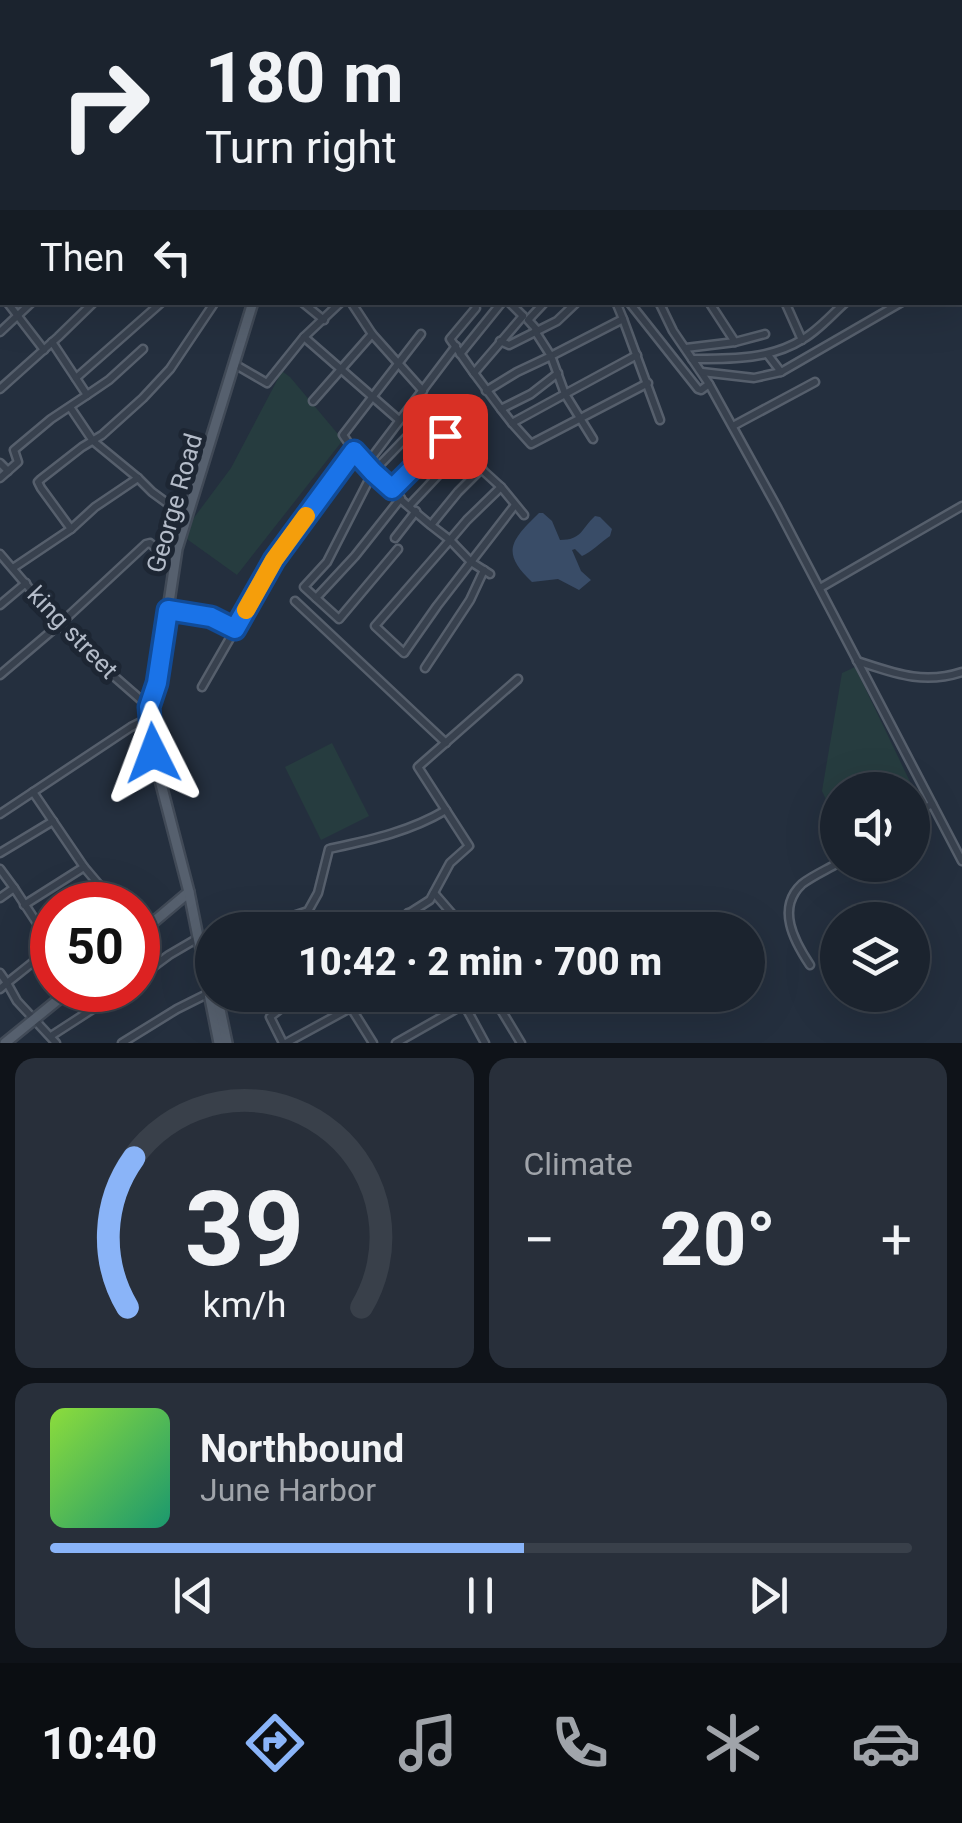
<!DOCTYPE html>
<html lang="en">
<head>
<meta charset="utf-8">
<style>
  body { margin:0; font-family:Roboto,sans-serif; background:#282f3a; color:#f1f3f6; height:100vh; display:flex; flex-direction:column; font-size:38px; white-space:nowrap }
  * { box-sizing:border-box; margin:0 }
  p { font-size:32px; color:#a0a4aa }
  .icon { flex:none; width:55px; height:55px; fill:none; stroke:currentColor; stroke-width:2; stroke-linecap:round; stroke-linejoin:round }
  .map { position:relative; height:1043px; overflow:hidden }
  .drawer { display:flex; flex-direction:column; gap:15px; padding:15px; background:#0f1319; flex:1 }
  .drawer>* { flex:none }
  .hud { position:absolute; left:0px; top:0px; width:962px; height:305px; box-shadow:0 10px 40px #0002,0 0 0 2px #39404a; background:#1b232e; color:#f1f3f6; overflow:hidden }
  .fabs { position:absolute; left:820px; top:772px; display:grid; gap:20px }
  .fabs a { display:grid; place-items:center; width:110px; height:110px; border-radius:50%; background:#1b232e; box-shadow:0 10px 40px #0002,0 0 0 2px #39404a; font-size:50px }
  .speed { position:absolute; left:30px; top:882px; display:flex; gap:20px; font-size:50px; font-weight:700; text-align:center }
  .speed>* { display:grid; place-content:center; width:130px; height:130px; border-radius:50%; background:#1b232e; box-shadow:0 10px 40px #0002,0 0 0 2px #39404a; line-height:1 }
  .speed .limit { border:15px solid #d22; background:#fff; color:#111 }
  .pin { position:absolute; display:grid; place-items:center; width:85px; height:85px; color:#fff; margin:-42px; border-radius:20px; box-shadow:0 5px 15px #0006 }
  .me { position:absolute; width:110px; margin:-55px; rotate:357deg; stroke-linejoin:round; filter:drop-shadow(0 0 8px #0008) }
  .turn { display:flex; align-items:center; gap:35px; height:210px; padding:0 40px; font-size:45px }
  .turn .icon { width:130px; height:130px; stroke-width:2.5 }
  .turn b { display:block; font-size:70px; line-height:85px }
  .then { display:flex; align-items:center; height:95px; padding:0 40px; background:#0003; gap:20px; font-size:38px }
  .big { font-size:75px; font-weight:800; line-height:1.1 }
  .drawer .card { flex:1; display:flex; flex-direction:column; justify-content:center; gap:15px; min-width:0; padding:0 35px; border-radius:20px; background:#282f3a }
  .drawer .dial { align-items:center; gap:0 }
  .dial svg { height:260px; overflow:visible; fill:none; stroke:#39404a; stroke-width:7; stroke-linecap:round; text-anchor:middle }
  .dial text { fill:#f1f3f6; stroke:none }
  .song { display:flex; align-items:center; gap:30px }
  .cover { width:120px; height:120px; border-radius:15px; background:linear-gradient(135deg,hsl(90 70% 55%),hsl(160 70% 35%)) }
  .played { height:10px; border-radius:5px; background:linear-gradient(90deg,#8ab4f8 55%,#39404a 55%) }
  .keys { display:flex; justify-content:space-around; direction:ltr }
  .heat { display:flex; justify-content:space-between; align-items:center; font-size:55px; direction:ltr }
  .drawer .tiles { flex:1; display:grid; gap:15px; grid-template-columns:1fr 1fr }
  .card:last-child { grid-column:span 2 }
  .trip { position:absolute; left:195px; top:912px; width:570px; height:100px; border-radius:50px; background:#1b232e; box-shadow:0 10px 40px #0002,0 0 0 2px #39404a; font-weight:800; line-height:100px; text-align:center }
  .menu { display:flex; height:160px; justify-content:space-around; align-items:center; background:#0b0e12; color:#a0a4aa }
  .menu .icon { width:70px; height:70px }
  .menu .selected { color:#8ab4f8 }
  .menu b { font-size:45px; color:#f1f3f6 }
  .map>svg:first-child { display:block }
  .green { fill:#263c3f }
  .water { fill:#394c67 }
  .lines { fill:none; stroke-linecap:round; stroke-linejoin:round }
  .minor-casing { stroke:#565f6c; stroke-width:11 }
  .major-casing { stroke:#414a57; stroke-width:14 }
  .minor { stroke:#38414e; stroke-width:6 }
  .major { stroke:#56606e; stroke-width:9 }
  .route-casing { stroke:#114b97; stroke-width:25 }
  .route { stroke:#1a73e8; stroke-width:18 }
  .slow { stroke:#f59e0b; stroke-width:18 }
  .labels { text-anchor:middle; stroke-width:10; stroke-linejoin:round; paint-order:stroke }
  .street-label { font-size:25px; fill:#b4bcc9; stroke:#1d2633 }
</style>
</head>
<body>
<div class="map">
<svg width="962" height="1043" viewBox="0 0 962 1043">
  <rect width="100%" height="100%" fill="#242f3e"/>
  <g class="green">
    <polygon points="282,371 290,377 343,440 237,575 184,537 193,519 231,468"/>
    <polygon points="855,667 925,813 913,820 912,790 838,790 837,823 822,791 842,673"/>
    <polygon points="332,743 369,816 321,840 285,767"/>
  </g>
  <path class="water" d="M539,513H543L552,521L560,540C582,540 581,529 595,516L600,517L612,529L610,536C601,542 590,553 582,556L575,549L572,550L581,571L591,580L579,590L558,579L532,582C501,553 510,541 539,513Z"/>
  <g class="lines">
    <defs>
      <g id="minor">
        <polyline points="402,0 404,2"/>
        <polyline points="499,0 500,2"/>
        <polyline points="589,0 589,2"/>
        <polyline points="931,0 933,2"/>
        <polyline points="133,2 133,0"/>
        <polyline points="175,2 181,0"/>
        <polyline points="210,2 214,0"/>
        <polyline points="246,2 251,0"/>
        <polyline points="276,2 276,0"/>
        <polyline points="459,2 462,0"/>
        <polyline points="520,2 524,0"/>
        <polyline points="625,2 629,0"/>
        <polyline points="829,2 832,0"/>
        <polyline points="905,2 908,0"/>
        <polyline points="954,2 956,0"/>
        <polyline points="960,36 962,39"/>
        <polyline points="0,99 2,102"/>
        <polyline points="960,123 962,121"/>
        <polyline points="0,136 2,133"/>
        <polyline points="960,159 962,157"/>
        <polyline points="0,186 2,183"/>
        <polyline points="960,193 962,195"/>
        <polyline points="960,213 962,211"/>
        <polyline points="0,235 2,232"/>
        <polyline points="960,255 962,252"/>
        <polyline points="0,293 2,296"/>
        <polyline points="7,302 44,350"/>
        <polyline points="302,302 324,320"/>
        <polyline points="351,302 372,334 423,391"/>
        <polyline points="474,302 476,308 450,339 474,373"/>
        <polyline points="509,302 523,316"/>
        <polyline points="616,302 623,319 551,356 565,394 637,355"/>
        <polyline points="629,302 698,389 701,390 709,384"/>
        <polyline points="659,302 673,331 709,384 778,509 962,861"/>
        <polyline points="709,302 735,342"/>
        <polyline points="785,302 802,340"/>
        <polyline points="523,316 474,373 501,409 531,394 558,373"/>
        <polyline points="623,319 660,420"/>
        <polyline points="537,330 528,320 545,302"/>
        <polyline points="0,332 32,302"/>
        <polyline points="304,337 399,420"/>
        <polyline points="500,341 509,345 557,321 577,302"/>
        <polyline points="686,348 735,342 765,334"/>
        <polyline points="460,354 502,302"/>
        <polyline points="768,355 781,372"/>
        <path d="M692,359C730,359 770,360 803,339C819,330 832,314 846,302"/>
        <polyline points="236,365 267,383 304,337 341,302"/>
        <polyline points="702,372 754,378 781,372 902,302"/>
        <polyline points="76,378 162,302"/>
        <polyline points="0,389 58,337 94,302"/>
        <polyline points="486,391 517,372 551,356 535,331"/>
        <polyline points="87,395 109,380 143,349"/>
        <polyline points="313,401 372,334"/>
        <polyline points="70,407 93,441 138,478 152,492 186,517"/>
        <polyline points="501,409 512,423 565,394 593,439"/>
        <polyline points="512,423 531,444 648,383"/>
        <polyline points="733,426 815,382"/>
        <polyline points="354,451 343,435 421,334"/>
        <polyline points="0,463 8,471"/>
        <polyline points="366,465 456,346"/>
        <polyline points="0,478 18,462 14,450 51,419 87,395 52,342"/>
        <polyline points="391,489 445,436"/>
        <polyline points="410,505 442,471 463,452"/>
        <polyline points="431,525 458,492 482,468"/>
        <polyline points="71,529 95,507 138,478"/>
        <polyline points="395,538 416,511"/>
        <polyline points="398,549 339,619 316,598 355,556 401,498"/>
        <polyline points="0,554 77,644 148,706"/>
        <polyline points="13,568 71,529 41,488 38,482 41,479 82,447 102,435 143,398 170,369 215,302"/>
        <polyline points="490,574 471,562 450,540 467,520 501,487"/>
        <polyline points="820,588 962,506"/>
        <polyline points="316,598 304,587 327,562 373,472 427,416 445,436 501,487 524,515"/>
        <polyline points="295,601 446,743"/>
        <polyline points="0,605 26,583"/>
        <polyline points="168,610 211,617 235,629"/>
        <path d="M857,661C894,673 923,685 962,672"/>
        <polyline points="425,668 470,600 484,570"/>
        <polyline points="0,675 61,623 146,544 150,543 173,564"/>
        <path d="M202,687L275,560L354,451C378,481 419,517 450,540L375,626L404,653L437,606L515,505"/>
        <polyline points="33,792 84,867"/>
        <polyline points="0,814 131,727 149,718"/>
        <polyline points="912,816 932,804"/>
        <polyline points="0,853 53,821"/>
        <polyline points="0,869 14,888"/>
        <polyline points="434,893 453,915 461,930"/>
        <polyline points="0,898 14,888 52,946"/>
        <polyline points="24,905 84,867 112,900 106,905"/>
        <polyline points="408,913 418,930"/>
        <path d="M251,930L308,911L318,893L329,849C370,840 409,832 446,810"/>
        <polyline points="383,930 430,900 450,863 469,846 418,767 518,679"/>
        <polyline points="199,942 212,939"/>
        <polyline points="52,947 7,983 17,1001 56,1043"/>
        <path d="M810,965C794,941 776,908 802,884C812,876 826,870 838,863"/>
        <polyline points="0,973 7,983 0,989"/>
        <polyline points="138,978 169,955 198,938"/>
        <polyline points="343,995 373,1043"/>
        <polyline points="459,995 485,1043"/>
        <polyline points="492,995 521,1043"/>
        <polyline points="51,1036 122,990"/>
        <polyline points="122,1043 177,1009 209,993"/>
        <polyline points="283,1043 270,1017 298,995"/>
        <polyline points="286,1043 374,995"/>
        <polyline points="396,1043 463,1005"/>
      </g>
      <g id="major">
        <polyline points="386,2 389,0"/>
        <polyline points="138,935 189,892"/>
        <polyline points="210,978 209,993 219,1043"/>
        <polyline points="212,980 199,942 189,892 153,753 149,707 157,683 177,549 253,302"/>
        <polyline points="217,995 227,1043"/>
        <polyline points="5,1043 70,990"/>
      </g>
    </defs>
    <use href="#minor" class="minor-casing"/>
    <use href="#major" class="major-casing"/>
    <use href="#minor" class="minor"/>
    <use href="#major" class="major"/>
  </g>
  <g class="lines">
    <defs>
      <polyline id="route" points="153,753 149,707 157,683 168,610 211,617 235,629 274,560 354,451 373,472 392,489 445,436"/>
    </defs>
    <use href="#route" class="route-casing"/>
    <use href="#route" class="route"/>
    <polyline class="slow" points="246,610 274,560 306,516"/>
  </g>
  <g class="labels">
    <g class="street-label">
      <text transform="translate(174 503) rotate(-74)" y="9">George Road</text>
      <text transform="translate(73 632) rotate(46)" y="9">king street</text>
    </g>
  </g>
</svg>
<div class="fabs">
<a><svg class="icon" aria-label="sound" viewBox="0 0 24 24"><path d="M4 9h4l5-4v14l-5-4H4zM17 9q2 3 0 6"/></svg></a>
<a><svg class="icon" aria-label="layers" viewBox="0 0 24 24"><path d="M12 4l9 5-9 5-9-5zM3 14l9 5 9-5"/></svg></a>
</div>
<div class="speed"><div class="limit">50</div></div>
<div class="pin" style="left:445px;top:436px;background:#d93025"><svg class="icon" aria-label="arrive" viewBox="0 0 24 24"><path d="M6 21V4h12l-3 4 3 4H6"/></svg></div>
<svg class="me" style="left:153px;top:753px" viewBox="-20 -20 40 40"><path d="M0-17L14 15 0 8-14 15z" fill="#1a73e8" stroke="#fff" stroke-width="4"/></svg>
<div class="trip">10:42 · 2 min · 700 m</div>
<div class="hud">
<div class="turn"><svg class="icon" aria-label="right" viewBox="0 0 24 24"><path d="M7 20v-9h11M14 6l5 5-5 5"/></svg><div><b>180 m</b>Turn right</div></div>
<div class="then">Then<svg class="icon" aria-label="left" viewBox="0 0 24 24"><path d="M17 20v-9H6M10 6l-5 5 5 5"/></svg></div>
</div>
</div>
<section class="drawer">
<div class="tiles">
<div class="card dial"><svg viewBox="0 0 100 80">
<path d="M14 69A42 42 0 1 1 86 69"/>
<path d="M14 69A42 42 0 0 1 16 23" stroke="#8ab4f8"/>
<text x="50" y="56" font-size="32" font-weight="700">39</text>
<text x="50" y="72" font-size="11">km/h</text>
</svg></div>
<div class="card"><p>Climate</p>
<div class="heat"><a>−</a><b class="big">20°</b><a>+</a></div>
</div>
<div class="card">
<div class="song"><i class="cover"></i><div><b>Northbound</b><p>June Harbor</p></div></div>
<div class="played"></div>
<div class="keys"><svg class="icon" aria-label="previous" viewBox="0 0 24 24"><path d="M18 5L8 12l10 7zM5 5v14"/></svg><svg class="icon" aria-label="pause" viewBox="0 0 24 24"><path d="M8 5v14M16 5v14"/></svg><svg class="icon" aria-label="next" viewBox="0 0 24 24"><path d="M6 5l10 7-10 7zM19 5v14"/></svg></div>
</div>
</div>
</section>
<nav class="menu">
<b>10:40</b>
<svg class="icon selected" aria-label="directions" viewBox="0 0 24 24"><path d="M12 3l9 9-9 9-9-9zM9 14v-3h6M13 9l2 2-2 2"/></svg>
<svg class="icon" aria-label="music" viewBox="0 0 24 24"><path d="M9 18V5l10-2v13"/><circle cx="6" cy="18" r="3"/><circle cx="16" cy="16" r="3"/></svg>
<svg class="icon" aria-label="phone" viewBox="0 0 24 24"><path d="M5 4h4l2 5-3 2q2 4 5 5l2-3 5 2v4C11 20 4 13 5 4z"/></svg>
<svg class="icon" aria-label="climate" viewBox="0 0 24 24"><path d="M12 3v18M4 7l16 10M4 17L20 7"/></svg>
<svg class="icon" aria-label="car" viewBox="0 0 24 24"><path d="M5 17H2v-5l4-1 3-4h7l3 4 3 1v5h-3M9 17h6M6 11h13"/><circle cx="7" cy="17" r="2"/><circle cx="17" cy="17" r="2"/></svg>
</nav>
</body>
</html>
